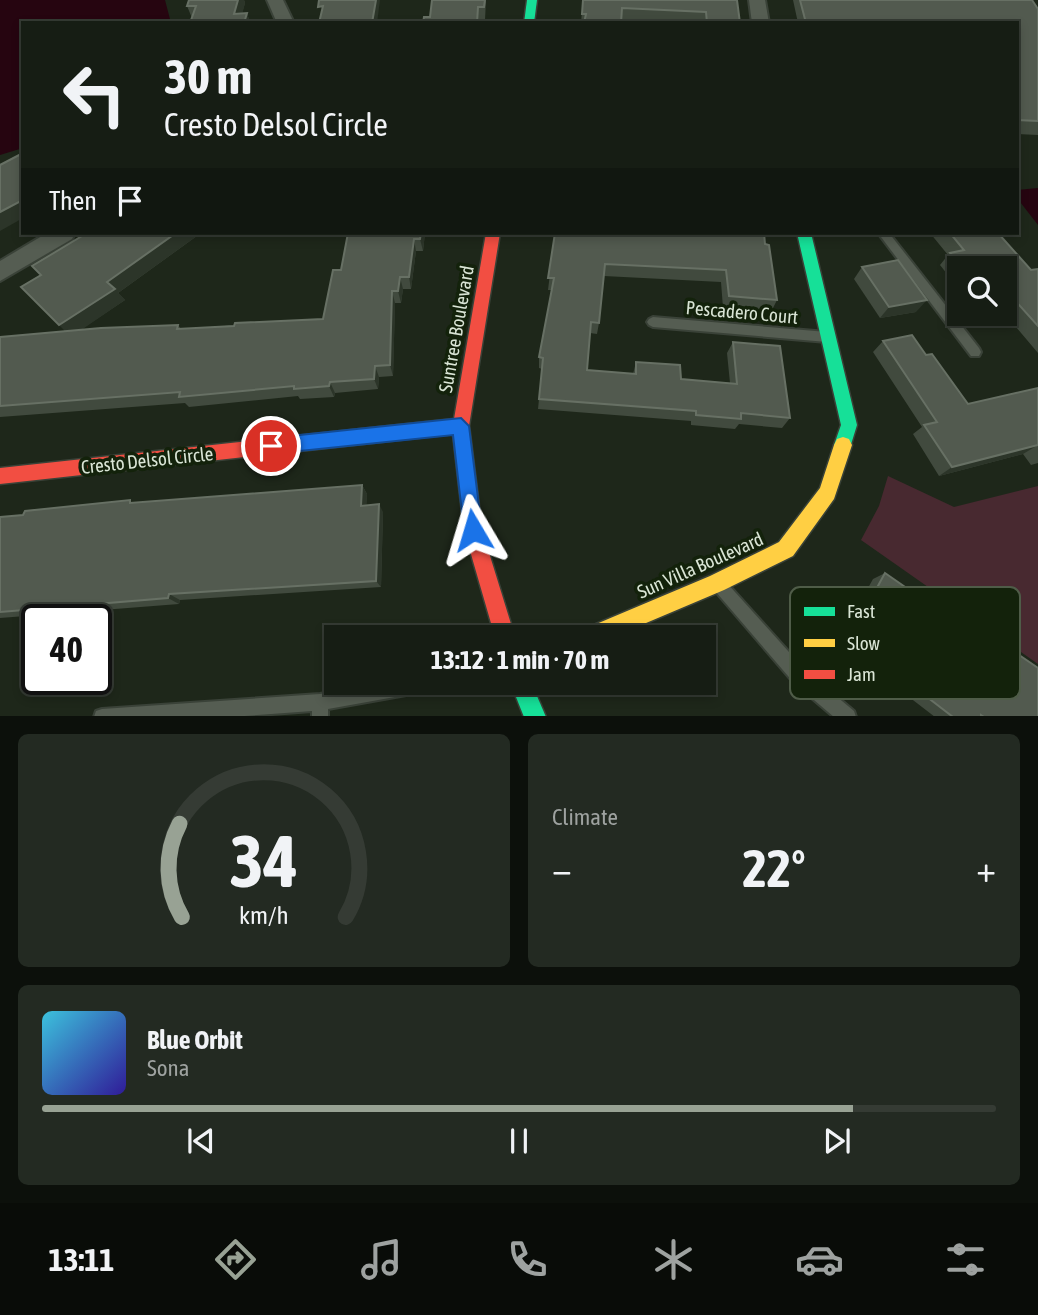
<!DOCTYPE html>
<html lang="en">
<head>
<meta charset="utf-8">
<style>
  body { margin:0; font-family:"Asap Condensed",sans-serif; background:#232a22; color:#f1f3f6; height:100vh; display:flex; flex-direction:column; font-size:26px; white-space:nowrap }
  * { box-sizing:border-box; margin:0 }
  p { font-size:23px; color:#9ea2a0 }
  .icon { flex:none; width:38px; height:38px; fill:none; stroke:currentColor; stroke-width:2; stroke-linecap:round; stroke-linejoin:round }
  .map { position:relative; height:716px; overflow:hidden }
  .drawer { display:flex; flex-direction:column; gap:18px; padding:18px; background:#0c100b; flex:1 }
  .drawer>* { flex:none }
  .top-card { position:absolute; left:21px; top:21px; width:998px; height:214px; border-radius:0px; box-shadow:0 4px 10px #0003,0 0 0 2px #353b34; background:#161d14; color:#f1f3f6; overflow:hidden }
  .fabs { position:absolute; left:947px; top:256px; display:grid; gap:14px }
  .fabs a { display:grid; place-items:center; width:70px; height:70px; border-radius:0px; background:#161d14; box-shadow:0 4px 10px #0003,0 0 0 2px #353b34; font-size:35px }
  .speed { position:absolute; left:21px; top:604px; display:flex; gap:14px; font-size:35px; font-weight:700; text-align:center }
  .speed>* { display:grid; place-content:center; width:91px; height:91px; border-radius:50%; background:#161d14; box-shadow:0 4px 10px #0003,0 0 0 2px #353b34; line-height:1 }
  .speed .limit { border:4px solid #111; border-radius:10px; background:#fff; color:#111 }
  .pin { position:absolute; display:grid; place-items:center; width:60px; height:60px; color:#fff; margin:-30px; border:4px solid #fff; border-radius:50%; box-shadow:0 2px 7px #0007 }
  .me { position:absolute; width:77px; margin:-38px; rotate:353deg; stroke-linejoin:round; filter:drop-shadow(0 0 5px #0008) }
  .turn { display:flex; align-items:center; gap:24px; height:147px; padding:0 28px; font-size:32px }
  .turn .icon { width:91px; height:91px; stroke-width:2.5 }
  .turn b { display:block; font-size:49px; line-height:60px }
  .then { display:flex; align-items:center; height:66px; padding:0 28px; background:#0003; gap:14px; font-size:26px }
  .big { font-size:52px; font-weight:700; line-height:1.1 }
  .drawer .widget { flex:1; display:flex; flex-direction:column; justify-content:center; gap:10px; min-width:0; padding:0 24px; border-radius:10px; background:#232a22 }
  .drawer .dial { align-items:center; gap:0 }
  .dial svg { height:182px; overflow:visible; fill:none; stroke:#353b34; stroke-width:7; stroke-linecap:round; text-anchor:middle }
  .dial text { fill:#f1f3f6; stroke:none }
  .song { display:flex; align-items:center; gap:21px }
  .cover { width:84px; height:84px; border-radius:10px; background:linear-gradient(135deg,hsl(190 70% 55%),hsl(250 70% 35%)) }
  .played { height:7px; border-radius:4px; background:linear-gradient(90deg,#98a294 85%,#353b34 85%) }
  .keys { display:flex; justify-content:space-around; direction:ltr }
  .heat { display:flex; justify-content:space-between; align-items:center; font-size:38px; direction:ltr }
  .drawer .tiles { flex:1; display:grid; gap:18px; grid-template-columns:1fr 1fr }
  .widget:last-child { grid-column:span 2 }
  .trip { position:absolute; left:324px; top:625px; width:392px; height:70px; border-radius:0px; background:#161d14; box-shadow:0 4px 10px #0003,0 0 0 2px #353b34; font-weight:700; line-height:70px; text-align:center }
  .tab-bar { display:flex; height:112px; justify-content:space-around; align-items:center; background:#090c08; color:#9ea2a0 }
  .tab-bar .icon { width:49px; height:49px }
  .tab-bar .on { color:#98a294 }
  .tab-bar b { font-size:32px; color:#f1f3f6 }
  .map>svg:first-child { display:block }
  .green { fill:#482930 }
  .water { fill:#260510 }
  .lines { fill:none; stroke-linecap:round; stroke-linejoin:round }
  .lane-casing { stroke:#3a4238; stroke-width:4 }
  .street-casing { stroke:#3a4238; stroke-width:4 }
  .fast-casing { stroke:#3a4238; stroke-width:3 }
  .slow-casing { stroke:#3a4238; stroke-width:3 }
  .jam-casing { stroke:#3a4238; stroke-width:3 }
  .lane { fill:#555d52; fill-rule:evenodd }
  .street { fill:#555d52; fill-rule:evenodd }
  .fast { fill:#16e098; fill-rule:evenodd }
  .slow { fill:#ffcf43; fill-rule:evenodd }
  .jam { fill:#f24e42; fill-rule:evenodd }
  .wall { fill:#414a3e }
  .shaded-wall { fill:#2c3529 }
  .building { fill:#525a4f; stroke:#677064; stroke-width:2 }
  .route { fill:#1a73e8; stroke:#114b97; stroke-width:2 }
  .labels { text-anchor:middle; stroke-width:7; stroke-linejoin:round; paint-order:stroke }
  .street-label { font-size:19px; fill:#dae5d6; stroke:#13220b }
  .key { fill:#13220b; stroke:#4f5c48; stroke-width:2 }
  .key-label { font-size:19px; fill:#dae5d6 }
</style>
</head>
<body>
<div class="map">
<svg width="1038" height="717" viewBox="0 0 1038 717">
  <rect width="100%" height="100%" fill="#1e271a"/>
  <polygon class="green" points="888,476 954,507 1038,486 1038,664 861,540 879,506"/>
  <g class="water">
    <polygon points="0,0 165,0 171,23 23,23 23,148 0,155"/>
    <polygon points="1038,188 1038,225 1017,198 1017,190"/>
  </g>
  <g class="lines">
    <defs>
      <g id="lane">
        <polygon points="878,233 889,233 979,348 981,352 979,356 971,356"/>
        <polygon points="653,317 827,332 831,334 833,337 831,340 827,342 653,327 649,325 647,322 649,319"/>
        <polygon points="721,579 726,582 806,671 854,711 856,717 834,717 794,683 716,592 713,587 716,582"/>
        <polygon points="384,682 442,682 440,688 434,690 328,709 328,717 312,717 312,711 231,717 94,717 96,711 102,709 320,694"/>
      </g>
      <g id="street">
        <polygon points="267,0 283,0 294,23 277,23"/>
        <polygon points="749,0 765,0 769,23 752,23"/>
        <polygon points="47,233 75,233 72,239 0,281 0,261"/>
      </g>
      <g id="fast">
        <polygon points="527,0 537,0 534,23 524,23"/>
        <polygon points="797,233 811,233 857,425 849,451 843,453 837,451 834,445 841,425"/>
        <polygon points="510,682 531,682 546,717 524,717"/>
      </g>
      <polygon id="slow" points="843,437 849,439 852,445 834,499 793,556 724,590 613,637 579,637 582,630 710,576 779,542 820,488 834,445 837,439"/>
      <polygon id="jam" points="486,233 500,233 469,426 482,530 515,637 495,637 464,530 453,434 0,484 0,468 454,419"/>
    </defs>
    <use href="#lane" class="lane-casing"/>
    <use href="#street" class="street-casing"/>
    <use href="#fast" class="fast-casing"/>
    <use href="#slow" class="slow-casing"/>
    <use href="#jam" class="jam-casing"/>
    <use href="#lane" class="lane"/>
    <use href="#street" class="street"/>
    <use href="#fast" class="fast"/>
    <use href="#slow" class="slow"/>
    <use href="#jam" class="jam"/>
  </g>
  <g class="wall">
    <polygon points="189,0 244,0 245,3 242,13 247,13 250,23 190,23 192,18 187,6"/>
    <polygon points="486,0 485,20 479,20 479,23 423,23"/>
    <polygon points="583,0 737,0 740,23 657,23 621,21 621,23 581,23"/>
    <polygon points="793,0 1032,0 1038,9 1038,135 1017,134 1017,23 798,23"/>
    <polygon points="87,233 201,233 118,293 125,300 80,330 178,325 181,329 323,319 341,270 425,233 423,251 416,251 411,289 403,289 401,303 395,303 393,376 379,377 378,389 335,393 334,397 300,399 298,396 189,407 185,403 0,417 0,337 65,332 41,275"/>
    <polygon points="555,233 765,244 777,300 771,312 723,308 721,282 604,276 599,323 597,334 590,333 587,370 633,374 636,362 681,379 730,383 727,353 733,342 790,418 782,428 739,424 735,429 691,425 691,421 538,409 542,369 539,368 539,357 552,290 548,290"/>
    <polygon points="930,233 998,233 1031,270 1038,269 1038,353 1004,313 1004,268 959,268 959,302 946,285 951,279 940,265 948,255"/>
    <polygon points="862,267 916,312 880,318 854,279"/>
    <polygon points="883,341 926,355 968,404 1038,388 1038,463 1031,465 1023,454 939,476 913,434 922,427 873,352"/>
    <polygon points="362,485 367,494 366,506 383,512 381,587 180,600 179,604 0,618 0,517 23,515 134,503"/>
    <polygon points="885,573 937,609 948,606 1038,717 935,717 896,687 894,692 880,694 831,655 873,579"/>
  </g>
  <g class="shaded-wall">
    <polygon points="238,0 244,0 245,3 240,23 234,14"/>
    <polygon points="376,0 380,0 377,23 372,23"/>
    <polygon points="247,13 250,23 244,23"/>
    <polygon points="23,200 23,218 0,231 0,212"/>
    <polygon points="176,233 201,233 118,293 125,300 71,337 59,325 107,282"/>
    <polygon points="421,233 425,233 423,251 420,239"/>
    <polygon points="414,239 416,251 411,289 409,277"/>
    <polygon points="400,277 403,289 401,303 398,291"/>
    <polygon points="392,291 395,303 393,376 390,365"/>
    <polygon points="927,300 916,312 880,318 889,307"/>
    <polygon points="375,366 379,377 378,389 374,379"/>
    <polygon points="330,382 335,393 334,397 329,386"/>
    <polygon points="1038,445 1023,454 939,476 952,467"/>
    <polygon points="362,485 367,494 366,514 361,506"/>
    <polygon points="379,504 383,512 381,587 376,581"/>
    <polygon points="169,594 180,600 179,604 168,598"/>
  </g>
  <g class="building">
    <polygon points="189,0 238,0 234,14 247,13 244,23 190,23 196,6 187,6"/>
    <polygon points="319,0 376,0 372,23 319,23 323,6 318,7"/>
    <polygon points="432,0 485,0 484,7 478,7 477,23 423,23 424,17 430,17"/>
    <polygon points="583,0 737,0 740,23 707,23 706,12 622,8 621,23 584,23 586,14 582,14"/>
    <polygon points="800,0 1032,0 1038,9 1038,121 1017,120 1017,23 806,23"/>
    <polygon points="23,153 23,200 0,212 0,165"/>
    <polygon points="87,233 176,233 107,282 115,289 59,325 21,287 41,275 32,266"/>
    <polygon points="348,233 421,233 420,239 414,239 409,277 400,277 398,291 392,291 390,365 375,366 374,379 330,382 329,386 294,389 294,386 179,397 180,392 0,406 0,337 101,328 178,325 177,329 234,326 235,323 323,319 333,270 341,270"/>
    <polygon points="555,233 764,233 765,244 769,245 777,300 729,296 726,270 605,264 599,323 591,322 587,370 636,374 636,362 680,365 681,379 737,384 733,342 780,346 790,418 741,413 741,419 696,415 696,411 539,399 543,358 539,357 554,278 548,278"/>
    <polygon points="950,233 998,233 1031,270 1038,269 1038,326 1004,288 1004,268 962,268 950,253 964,250"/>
    <polygon points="898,260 927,300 889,307 862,267"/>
    <polygon points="912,335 926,355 932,354 968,404 1038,388 1038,445 952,467 924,425 937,422 883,341"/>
    <polygon points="362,485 361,506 379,504 376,581 169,594 168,598 0,612 0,517 23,515 25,511 130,500 130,503"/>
    <polygon points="885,573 944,614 948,606 1038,668 1038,717 984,717 981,715 981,717 953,717 901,677 894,692 842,652"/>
  </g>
  <polygon class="route" points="461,418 469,426 482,530 480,536 473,539 466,536 464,530 453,435 271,454 262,446 271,438"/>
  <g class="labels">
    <g class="street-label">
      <text transform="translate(742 312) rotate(5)" y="7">Pescadero Court</text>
      <text transform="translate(456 329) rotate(-80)" y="7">Suntree Boulevard</text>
      <text transform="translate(147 460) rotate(-6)" y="7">Cresto Delsol Circle</text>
      <text transform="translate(700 565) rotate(-24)" y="7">Sun Villa Boulevard</text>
    </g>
  </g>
  <rect x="790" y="587" width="230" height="112" rx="10" class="key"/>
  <rect x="804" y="607" width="31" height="9" fill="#16e098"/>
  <rect x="804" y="639" width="31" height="8" fill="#ffcf43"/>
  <rect x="804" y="670" width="31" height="9" fill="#f24e42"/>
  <g class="key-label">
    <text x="847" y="618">Fast</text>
    <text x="847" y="650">Slow</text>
    <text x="847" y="681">Jam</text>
  </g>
</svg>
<div class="fabs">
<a><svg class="icon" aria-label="search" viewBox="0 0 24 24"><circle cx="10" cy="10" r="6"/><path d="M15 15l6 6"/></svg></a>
</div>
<div class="speed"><div class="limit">40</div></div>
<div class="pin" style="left:271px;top:446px;background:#d93025"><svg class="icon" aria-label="arrive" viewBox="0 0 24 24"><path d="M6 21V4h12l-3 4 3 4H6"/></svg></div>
<svg class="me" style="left:473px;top:530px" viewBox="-20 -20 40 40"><path d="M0-17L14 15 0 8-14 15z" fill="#1a73e8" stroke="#fff" stroke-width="4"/></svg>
<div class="trip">13:12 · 1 min · 70 m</div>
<div class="top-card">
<div class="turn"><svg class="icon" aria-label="left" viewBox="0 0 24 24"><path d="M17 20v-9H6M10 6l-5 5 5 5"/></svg><div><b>30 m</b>Cresto Delsol Circle</div></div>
<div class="then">Then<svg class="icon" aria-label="arrive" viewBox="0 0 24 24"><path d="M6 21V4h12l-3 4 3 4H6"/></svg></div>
</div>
</div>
<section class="drawer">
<div class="tiles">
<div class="widget dial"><svg viewBox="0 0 100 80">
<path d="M14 69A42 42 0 1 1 86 69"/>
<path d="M14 69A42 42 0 0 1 13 28" stroke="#98a294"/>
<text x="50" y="56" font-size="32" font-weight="700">34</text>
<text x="50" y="72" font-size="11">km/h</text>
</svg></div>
<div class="widget"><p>Climate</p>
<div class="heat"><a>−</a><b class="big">22°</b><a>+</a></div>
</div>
<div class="widget">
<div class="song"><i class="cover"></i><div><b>Blue Orbit</b><p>Sona</p></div></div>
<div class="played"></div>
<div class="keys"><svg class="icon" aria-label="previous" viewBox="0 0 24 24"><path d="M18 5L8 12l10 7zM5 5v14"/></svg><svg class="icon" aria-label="pause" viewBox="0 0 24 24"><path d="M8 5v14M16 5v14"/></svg><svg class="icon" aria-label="next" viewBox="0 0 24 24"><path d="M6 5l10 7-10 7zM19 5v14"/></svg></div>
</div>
</div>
</section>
<nav class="tab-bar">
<b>13:11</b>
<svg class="icon on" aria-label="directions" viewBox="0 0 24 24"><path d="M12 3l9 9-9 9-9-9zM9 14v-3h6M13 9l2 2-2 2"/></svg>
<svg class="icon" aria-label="music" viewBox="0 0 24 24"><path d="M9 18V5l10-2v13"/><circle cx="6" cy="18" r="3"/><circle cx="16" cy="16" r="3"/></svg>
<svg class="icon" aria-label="phone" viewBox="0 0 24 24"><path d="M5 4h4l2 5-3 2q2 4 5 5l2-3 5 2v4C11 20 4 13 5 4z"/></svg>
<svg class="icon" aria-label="climate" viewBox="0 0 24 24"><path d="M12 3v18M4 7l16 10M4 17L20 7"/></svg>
<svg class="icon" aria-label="car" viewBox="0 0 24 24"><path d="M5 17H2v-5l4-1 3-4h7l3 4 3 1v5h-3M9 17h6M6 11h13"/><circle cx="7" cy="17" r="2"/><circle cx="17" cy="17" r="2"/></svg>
<svg class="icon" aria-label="filters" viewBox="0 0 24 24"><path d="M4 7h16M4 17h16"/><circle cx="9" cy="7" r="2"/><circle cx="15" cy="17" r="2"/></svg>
</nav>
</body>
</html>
